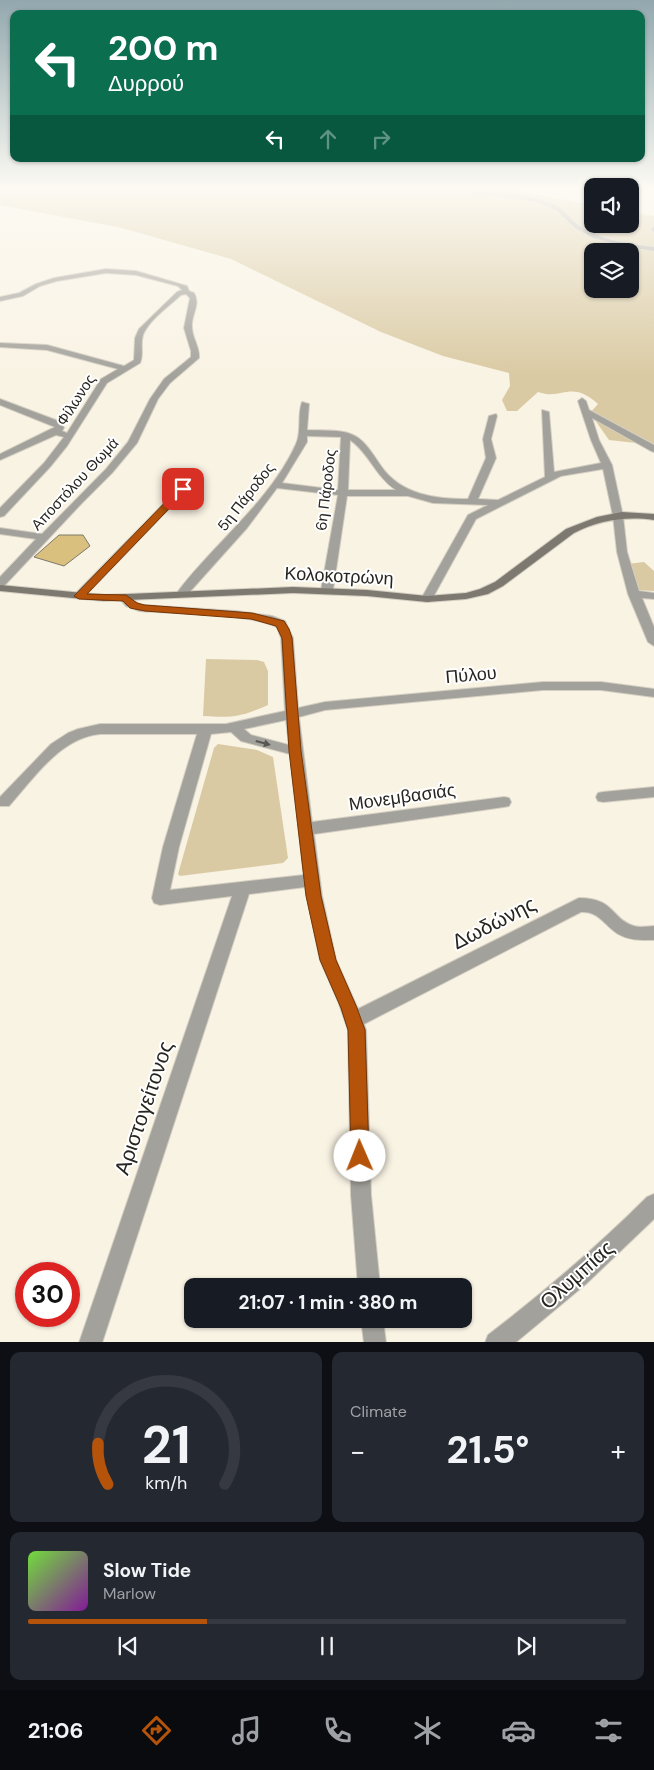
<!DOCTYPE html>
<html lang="en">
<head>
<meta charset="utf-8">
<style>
  body { margin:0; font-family:"DM Sans",sans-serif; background:#242831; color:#f1f3f6; height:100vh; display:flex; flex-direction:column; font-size:19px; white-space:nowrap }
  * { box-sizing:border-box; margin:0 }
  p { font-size:16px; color:#9ea1a6 }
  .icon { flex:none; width:28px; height:28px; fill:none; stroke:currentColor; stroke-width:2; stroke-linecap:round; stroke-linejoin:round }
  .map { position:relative; height:1342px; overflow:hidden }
  .panel { display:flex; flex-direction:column; gap:10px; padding:10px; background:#0d0f14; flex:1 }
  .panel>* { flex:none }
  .guide { position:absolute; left:10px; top:10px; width:635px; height:152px; border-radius:10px; box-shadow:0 1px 4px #0004; background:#0b6e4f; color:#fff; overflow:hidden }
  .tools { position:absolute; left:584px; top:178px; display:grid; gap:10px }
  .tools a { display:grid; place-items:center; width:55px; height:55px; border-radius:10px; background:#171b24; box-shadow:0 1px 4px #0004; font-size:25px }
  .speed { position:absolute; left:15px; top:1262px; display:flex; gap:10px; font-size:25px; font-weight:700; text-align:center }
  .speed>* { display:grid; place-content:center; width:65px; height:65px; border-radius:50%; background:#171b24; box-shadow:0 1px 4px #0004; line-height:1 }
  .speed .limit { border:8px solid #d22; background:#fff; color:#111 }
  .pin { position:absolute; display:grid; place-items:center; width:42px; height:42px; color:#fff; margin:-21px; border-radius:10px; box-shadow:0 2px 8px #0006 }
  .me { position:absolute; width:55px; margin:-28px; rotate:359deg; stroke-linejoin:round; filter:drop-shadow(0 0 4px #0008) }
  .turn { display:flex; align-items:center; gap:18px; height:105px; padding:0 15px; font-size:22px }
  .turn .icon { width:65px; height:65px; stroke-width:2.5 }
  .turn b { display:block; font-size:35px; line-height:42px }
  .lanes { display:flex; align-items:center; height:48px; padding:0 15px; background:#0003; justify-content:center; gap:25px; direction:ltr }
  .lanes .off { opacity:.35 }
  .big { font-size:38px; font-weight:700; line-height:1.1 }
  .panel .card { flex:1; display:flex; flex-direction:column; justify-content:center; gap:8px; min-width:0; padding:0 18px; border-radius:10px; background:#242831 }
  .panel .dial { align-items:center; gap:0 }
  .dial svg { height:130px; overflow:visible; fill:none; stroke:#363941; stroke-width:7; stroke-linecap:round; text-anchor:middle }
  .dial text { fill:#f1f3f6; stroke:none }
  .song { display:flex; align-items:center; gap:15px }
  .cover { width:60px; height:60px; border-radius:8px; background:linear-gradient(135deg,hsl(100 70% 55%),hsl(290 70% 35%)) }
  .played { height:5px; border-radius:2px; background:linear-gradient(90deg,#b45309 30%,#363941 30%) }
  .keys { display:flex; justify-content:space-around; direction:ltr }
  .heat { display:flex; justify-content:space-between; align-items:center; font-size:28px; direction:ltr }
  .panel .tiles { flex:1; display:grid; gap:10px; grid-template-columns:1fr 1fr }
  .card:last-child { grid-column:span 2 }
  .trip { position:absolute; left:184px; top:1278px; width:288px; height:50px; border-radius:10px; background:#171b24; box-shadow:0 1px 4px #0004; font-weight:700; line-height:50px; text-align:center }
  .tabs { display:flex; height:80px; justify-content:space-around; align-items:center; background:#090b0e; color:#9ea1a6 }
  .tabs .icon { width:35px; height:35px }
  .tabs .active { color:#b45309 }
  .tabs b { font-size:22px; color:#f1f3f6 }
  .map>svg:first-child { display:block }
  .green { fill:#dacaa3; fill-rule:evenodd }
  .building { fill:#dac07e; stroke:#7e786b }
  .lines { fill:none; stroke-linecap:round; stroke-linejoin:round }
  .street-casing { stroke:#d3cec1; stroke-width:2 }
  .secondary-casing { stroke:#d3cec1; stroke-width:2 }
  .street { fill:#a3a19b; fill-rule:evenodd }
  .secondary { fill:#7d7970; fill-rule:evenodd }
  .oneway { fill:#595751 }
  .route { fill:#b45309; stroke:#753606 }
  .labels { text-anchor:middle; stroke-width:4; stroke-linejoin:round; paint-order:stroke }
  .far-street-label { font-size:15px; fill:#27251f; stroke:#fff }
  .street-label { font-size:18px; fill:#27251f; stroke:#fff }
  .near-street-label { font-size:21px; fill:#27251f; stroke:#fff }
</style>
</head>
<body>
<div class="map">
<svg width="654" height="1343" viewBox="0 0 654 1343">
  <rect width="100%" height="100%" fill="#f9f3e4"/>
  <g class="green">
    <path d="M0,188H501L592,205V224H630V212L654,216V445L609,440L590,413L598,404C570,379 563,401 538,392L517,411H507L502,400L510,386L509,373L443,356L381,332L231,259L122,228L0,205ZM592,251H630V289H592Z"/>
    <polygon points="644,562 654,571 654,591 635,590 627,564"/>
    <path d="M206,659L257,660L264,662L268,671V705C241,717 233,718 203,716Z"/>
    <polygon points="218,744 257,750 273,757 288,858 283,863 180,876 178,874 214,748"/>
  </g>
  <polygon class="building" points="59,535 83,535 90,546 64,566 34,557"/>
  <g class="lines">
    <defs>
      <g id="street">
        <path d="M427,188C462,188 524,190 555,205C565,210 570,219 578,225C600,240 628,244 654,247V251L624,246L593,238L575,228L556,210L533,201Z"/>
        <polygon points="654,226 654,232 651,230"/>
        <path d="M106,269L136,271L187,286L189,291L194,293C201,305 191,314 192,327C192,338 200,347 199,358L170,383L158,399L137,443L112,473L81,504L4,586L0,587V577L36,539L0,534V528L42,534L106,469L128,442L150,399L164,379L191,357V351L184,328L190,298L186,294L181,295C169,306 149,320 143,335C140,345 144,354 140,363L107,383L67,446L50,467L4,516L0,517V508L44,463L64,437L56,435L0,460V454L55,427L0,405V399L61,422L64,428L62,431L67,433L101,379L118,369L47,350L0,347V343L47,345L124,366L134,360L135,338L139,329L177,292L182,290L178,286L136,275L106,273L57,281L40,286L23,296L0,301V297L19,293L36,284L54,278Z"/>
        <path d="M582,398L586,401L589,410L654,445V452L651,451L592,418L599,440L612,465L623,516L627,552L639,591L654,593V599L642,598L654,627V646L648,642L628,594L617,552L613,516L603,469L561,476L476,519L431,601L427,602L421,599L468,515L488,505L433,503L408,496H347L333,590L327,593L321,590L338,495L277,488L247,528L186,596L182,597L176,594C213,544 270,502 296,444C302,431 297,415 302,402L309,404L307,430C321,431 341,429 353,435C366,441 373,455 381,466C401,495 436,499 468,499L486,458L483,439L489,416L496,414L497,416L491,439L496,458L478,499L498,500L545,477L542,410L549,412L554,472L601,463L591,440L578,401ZM307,436L341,437L338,490L282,483L307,442ZM350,440C369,453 376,477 396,490H348Z"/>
        <polygon points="183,486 188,489 186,491 83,598 75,598 73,596 75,594 180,487"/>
        <path d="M125,595L141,605L236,611L272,616L285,621L293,638L298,708L325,702L543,682H601L654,689V697L601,690H543L325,710L299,717L312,822L504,797L509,798L511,802L509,806L504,807L314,834L322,896L336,960L358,1009L579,898C615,898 611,919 634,926C640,928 648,926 654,926V940C641,940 630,941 618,934C604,925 599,911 581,912L364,1024L366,1030L371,1195L380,1286H358L351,1195L348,1030L338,1001L320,960L305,887L249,894L102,1343H79L232,896L160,905L154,903L152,898L163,847L197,734H100C60,738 34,778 9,806H0V797L51,744L68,733L78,729L100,724H226L285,711L281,638L277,627C243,612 177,614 139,611L126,606L119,598ZM286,720L289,745L251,735L244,729ZM231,732L241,741L290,754L304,875L170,890L179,847L211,734Z"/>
        <polygon points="654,787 654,797 603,802 598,801 596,797 598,793 603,792"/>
        <path d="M654,1194V1219L586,1284L515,1343H485L488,1335C544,1292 597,1247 647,1197Z"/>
        <polygon points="361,1319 383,1319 386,1343 364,1343"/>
      </g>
      <path id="secondary" d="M622,512L654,514V520C625,516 600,520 574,533L503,586L488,594L466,599L427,602L367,596L293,593L104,601L0,591V585L104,595L293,587L367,590L427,596L466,593L480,589L495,582L566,529L597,517Z"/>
    </defs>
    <use href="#street" class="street-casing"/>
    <use href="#secondary" class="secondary-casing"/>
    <use href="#street" class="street"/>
    <use href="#secondary" class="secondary"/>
  </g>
  <defs><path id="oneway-solid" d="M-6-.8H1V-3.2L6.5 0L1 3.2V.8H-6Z" transform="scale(1.25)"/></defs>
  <use class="oneway" href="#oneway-solid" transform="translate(263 743) rotate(15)"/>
  <linearGradient id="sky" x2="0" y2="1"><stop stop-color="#92a8ae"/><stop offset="0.5" stop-color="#fcfaf3"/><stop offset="1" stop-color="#fcfaf3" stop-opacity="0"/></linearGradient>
  <rect width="654" height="376" fill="url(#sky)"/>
  <polygon class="route" points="180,487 183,487 188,489 87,594 126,595 137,603 145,605 252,613 284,621 289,629 292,638 301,751 321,896 336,960 357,1008 365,1030 369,1156 366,1163 360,1165 354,1163 351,1156 348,1030 341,1008 320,960 306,896 289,751 282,638 276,626 251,619 145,611 130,608 123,601 79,599 74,596"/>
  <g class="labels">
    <g class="far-street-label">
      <text transform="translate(76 400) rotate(-57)" y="5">Φίλωνος</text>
      <text transform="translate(75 484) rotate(-47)" y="5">Αποστόλου Θωμά</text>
      <text transform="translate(326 490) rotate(-83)" y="5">6η Πάροδος</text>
      <text transform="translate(246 497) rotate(-52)" y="5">5η Πάροδος</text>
    </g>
    <g class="street-label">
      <text transform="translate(339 576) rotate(3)" y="6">Κολοκοτρώνη</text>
      <text transform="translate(471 675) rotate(-5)" y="6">Πύλου</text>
      <text transform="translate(402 797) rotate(-8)" y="6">Μονεμβασιάς</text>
    </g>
    <g class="near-street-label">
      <text transform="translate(494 923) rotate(-27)" y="7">Δωδώνης</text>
      <text transform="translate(144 1108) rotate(-71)" y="7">Αριστογείτονος</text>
      <text transform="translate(577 1275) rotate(-42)" y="7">Ολυμπίας</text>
    </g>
  </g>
</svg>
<div class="tools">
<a><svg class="icon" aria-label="sound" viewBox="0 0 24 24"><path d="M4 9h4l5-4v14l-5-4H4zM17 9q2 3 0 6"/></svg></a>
<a><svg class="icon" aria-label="layers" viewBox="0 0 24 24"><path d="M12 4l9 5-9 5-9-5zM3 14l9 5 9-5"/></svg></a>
</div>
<div class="speed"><div class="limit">30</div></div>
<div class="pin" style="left:183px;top:489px;background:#d93025"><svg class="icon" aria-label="arrive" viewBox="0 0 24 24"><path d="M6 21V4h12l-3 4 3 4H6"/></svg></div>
<svg class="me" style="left:360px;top:1156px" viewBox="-20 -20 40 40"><circle r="19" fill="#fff"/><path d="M0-13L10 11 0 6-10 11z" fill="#b45309"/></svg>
<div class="trip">21:07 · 1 min · 380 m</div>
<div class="guide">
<div class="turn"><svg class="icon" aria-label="left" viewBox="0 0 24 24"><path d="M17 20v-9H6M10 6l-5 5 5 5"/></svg><div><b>200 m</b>Δυρρού</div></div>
<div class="lanes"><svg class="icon" aria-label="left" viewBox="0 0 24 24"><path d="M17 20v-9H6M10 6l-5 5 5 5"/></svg><svg class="icon off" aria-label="ahead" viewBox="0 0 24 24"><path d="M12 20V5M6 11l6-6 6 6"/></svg><svg class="icon off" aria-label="right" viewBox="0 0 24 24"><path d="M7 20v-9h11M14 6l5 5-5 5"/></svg></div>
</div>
</div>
<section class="panel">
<div class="tiles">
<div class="card dial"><svg viewBox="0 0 100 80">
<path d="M14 69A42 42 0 1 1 86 69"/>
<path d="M14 69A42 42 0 0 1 8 44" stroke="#b45309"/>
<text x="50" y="56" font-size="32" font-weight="700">21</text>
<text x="50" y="72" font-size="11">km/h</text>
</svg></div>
<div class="card"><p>Climate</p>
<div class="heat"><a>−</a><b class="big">21.5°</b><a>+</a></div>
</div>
<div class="card">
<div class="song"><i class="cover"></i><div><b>Slow Tide</b><p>Marlow</p></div></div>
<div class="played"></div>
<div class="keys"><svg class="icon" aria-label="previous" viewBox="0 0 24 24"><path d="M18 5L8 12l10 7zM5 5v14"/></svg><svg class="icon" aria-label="pause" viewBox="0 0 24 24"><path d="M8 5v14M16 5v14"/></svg><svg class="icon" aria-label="next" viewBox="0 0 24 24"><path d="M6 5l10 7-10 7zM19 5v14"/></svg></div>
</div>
</div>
</section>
<nav class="tabs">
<b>21:06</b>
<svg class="icon active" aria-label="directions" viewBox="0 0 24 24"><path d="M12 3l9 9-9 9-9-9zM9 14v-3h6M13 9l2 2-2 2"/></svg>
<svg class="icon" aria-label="music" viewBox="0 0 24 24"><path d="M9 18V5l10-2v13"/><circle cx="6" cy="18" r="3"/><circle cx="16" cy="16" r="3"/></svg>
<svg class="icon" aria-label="phone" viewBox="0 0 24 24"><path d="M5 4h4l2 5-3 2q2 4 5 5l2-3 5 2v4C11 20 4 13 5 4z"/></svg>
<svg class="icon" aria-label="climate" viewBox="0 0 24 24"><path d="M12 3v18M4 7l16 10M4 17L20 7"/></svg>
<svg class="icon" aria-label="car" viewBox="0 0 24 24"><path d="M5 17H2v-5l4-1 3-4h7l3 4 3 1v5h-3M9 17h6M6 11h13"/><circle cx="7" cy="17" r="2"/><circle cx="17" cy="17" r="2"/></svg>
<svg class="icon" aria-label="filters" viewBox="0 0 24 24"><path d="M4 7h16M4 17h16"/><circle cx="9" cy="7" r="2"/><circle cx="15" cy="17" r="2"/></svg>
</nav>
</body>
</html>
